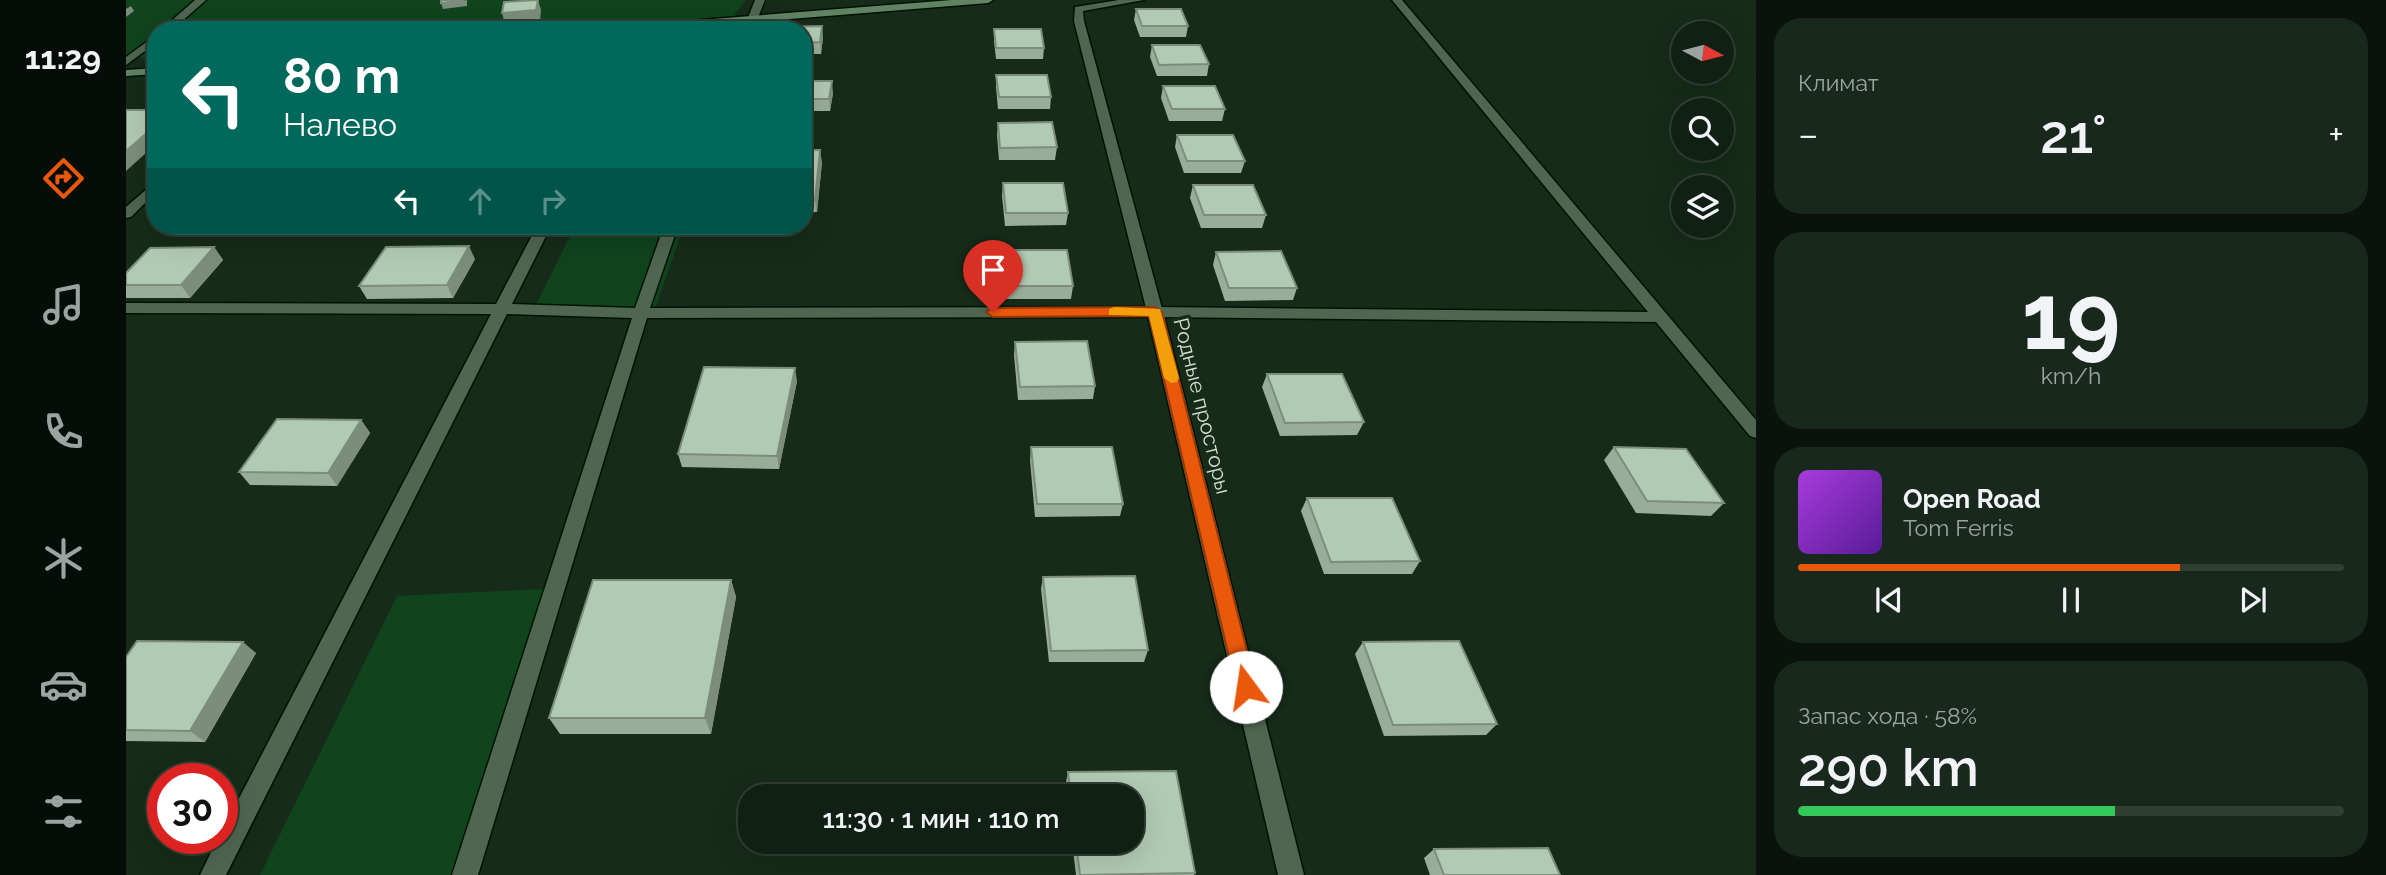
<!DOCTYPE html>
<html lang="ru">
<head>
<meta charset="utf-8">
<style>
  body { margin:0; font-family:Raleway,sans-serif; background:#19281d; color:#f1f3f6; height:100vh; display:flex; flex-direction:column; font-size:26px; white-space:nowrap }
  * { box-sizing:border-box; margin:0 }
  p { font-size:23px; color:#9ca3a0 }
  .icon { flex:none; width:38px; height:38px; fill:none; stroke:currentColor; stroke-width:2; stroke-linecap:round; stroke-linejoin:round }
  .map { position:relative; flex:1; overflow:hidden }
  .drawer { display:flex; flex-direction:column; gap:18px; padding:18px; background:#09120b; width:630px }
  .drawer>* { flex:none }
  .guide { position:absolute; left:21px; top:21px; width:665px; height:214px; border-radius:28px; box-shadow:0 7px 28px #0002,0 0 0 2px #303e34; background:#00695c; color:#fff; overflow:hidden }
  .needle { width:46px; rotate:97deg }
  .tools { position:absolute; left:1545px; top:21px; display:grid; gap:14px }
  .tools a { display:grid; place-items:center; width:63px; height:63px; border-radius:50%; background:#102014; box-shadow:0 7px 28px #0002,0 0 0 2px #303e34; font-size:35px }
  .speed { position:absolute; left:21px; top:763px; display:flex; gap:14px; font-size:35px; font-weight:700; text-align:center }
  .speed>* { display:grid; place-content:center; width:91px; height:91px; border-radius:50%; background:#102014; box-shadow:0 7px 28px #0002,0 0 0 2px #303e34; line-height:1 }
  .speed .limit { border:10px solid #d22; background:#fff; color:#111 }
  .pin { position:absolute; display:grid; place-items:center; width:60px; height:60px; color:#fff; margin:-72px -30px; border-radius:50% 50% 50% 0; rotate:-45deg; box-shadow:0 0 7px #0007 }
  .pin .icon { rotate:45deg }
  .me { position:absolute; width:77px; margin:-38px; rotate:346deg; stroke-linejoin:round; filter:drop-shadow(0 0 5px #0008) }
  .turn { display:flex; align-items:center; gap:24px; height:147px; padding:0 21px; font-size:32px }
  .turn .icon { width:91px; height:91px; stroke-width:2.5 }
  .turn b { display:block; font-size:49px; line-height:60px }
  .lanes { display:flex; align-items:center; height:66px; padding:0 21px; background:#0003; justify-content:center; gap:35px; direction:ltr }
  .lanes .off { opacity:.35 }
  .big { font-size:52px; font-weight:600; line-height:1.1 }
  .drawer .tile { flex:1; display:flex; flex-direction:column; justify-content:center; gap:10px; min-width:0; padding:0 24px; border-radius:28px; background:#19281d }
  .drawer .dial { align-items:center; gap:0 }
  .dial b { font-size:91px; line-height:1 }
  .song { display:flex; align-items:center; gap:21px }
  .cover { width:84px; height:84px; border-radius:10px; background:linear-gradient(135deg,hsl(280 70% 55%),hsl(270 70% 35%)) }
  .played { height:7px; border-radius:4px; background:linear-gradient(90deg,#ea580c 70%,#303e34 70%) }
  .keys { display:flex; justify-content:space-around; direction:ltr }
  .heat { display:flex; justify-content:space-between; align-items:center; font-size:38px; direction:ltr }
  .charge { height:10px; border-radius:5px; background:linear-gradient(90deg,#34c759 58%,#303e34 0) }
  .trip { position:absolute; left:612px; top:784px; width:406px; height:70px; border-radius:28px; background:#102014; box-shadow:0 7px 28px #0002,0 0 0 2px #303e34; font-weight:600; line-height:70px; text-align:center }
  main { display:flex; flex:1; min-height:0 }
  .tabs { display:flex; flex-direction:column; width:126px; justify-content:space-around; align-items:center; background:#060d08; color:#9ca3a0 }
  .tabs .icon { width:49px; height:49px }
  .tabs .selected { color:#ea580c }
  .tabs b { font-size:32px; color:#f1f3f6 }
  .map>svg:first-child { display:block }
  .green { fill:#0f441d }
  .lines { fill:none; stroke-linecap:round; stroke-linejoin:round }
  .lane-casing { stroke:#021304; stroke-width:3 }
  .street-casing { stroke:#021304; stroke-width:3 }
  .secondary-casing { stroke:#021304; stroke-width:3 }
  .lane { fill:#4f6651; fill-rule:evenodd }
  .street { fill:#4f6651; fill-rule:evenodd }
  .secondary { fill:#618364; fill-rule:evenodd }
  .wall { fill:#98ae9a }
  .shaded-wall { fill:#7c8d7d }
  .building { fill:#b1cab3; stroke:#7c8d7d; stroke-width:2 }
  .route { fill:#ea580c; stroke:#983908; stroke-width:2 }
  .slow { fill:#f59e0b }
  .labels { text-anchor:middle; stroke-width:7; stroke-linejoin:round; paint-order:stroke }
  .street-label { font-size:21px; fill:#d1ded2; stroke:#162b1a }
</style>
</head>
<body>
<main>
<nav class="tabs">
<b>11:29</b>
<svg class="icon selected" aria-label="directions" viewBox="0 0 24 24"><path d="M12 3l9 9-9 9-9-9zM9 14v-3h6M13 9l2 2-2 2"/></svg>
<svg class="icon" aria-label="music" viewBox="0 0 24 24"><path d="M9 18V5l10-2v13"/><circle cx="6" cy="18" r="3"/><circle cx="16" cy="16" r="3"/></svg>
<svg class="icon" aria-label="phone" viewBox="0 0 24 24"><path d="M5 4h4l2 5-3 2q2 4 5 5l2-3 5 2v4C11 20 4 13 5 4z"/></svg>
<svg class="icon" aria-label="climate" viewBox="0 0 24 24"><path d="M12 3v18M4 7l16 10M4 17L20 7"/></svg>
<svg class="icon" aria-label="car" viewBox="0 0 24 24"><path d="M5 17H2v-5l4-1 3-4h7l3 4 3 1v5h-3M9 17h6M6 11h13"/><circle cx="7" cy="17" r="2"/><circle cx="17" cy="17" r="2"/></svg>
<svg class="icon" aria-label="filters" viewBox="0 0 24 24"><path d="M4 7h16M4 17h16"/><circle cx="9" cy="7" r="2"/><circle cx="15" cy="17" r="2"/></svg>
</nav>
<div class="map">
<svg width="1630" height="875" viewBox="0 0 1630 875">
  <rect width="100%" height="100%" fill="#162b1a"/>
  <g class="green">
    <polygon points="0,0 620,0 609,14 615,25 533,30 30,30 30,57 0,59"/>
    <polygon points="449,226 558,226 529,309 408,309"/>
    <polygon points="439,588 346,875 134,875 271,596"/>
  </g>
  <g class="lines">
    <defs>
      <g id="lane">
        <polygon points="69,0 80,0 46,30 35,30"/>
        <polygon points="1266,0 1276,0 1630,420 1630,438 1624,436 1530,322 1029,317 521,318 352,875 326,875 506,318 381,314 100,875 74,875 92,838 96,838 96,831 365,314 0,313 0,303 370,304 411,226 425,226 386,304 509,308 538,226 552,226 524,308 1029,307 1522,312"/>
        <polygon points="30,35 30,43 0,65 0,57"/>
        <polygon points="30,181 30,192 5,217 0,218 0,207"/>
      </g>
      <g id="street">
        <polygon points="629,0 639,0 631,20 626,23 621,20"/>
        <polygon points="993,0 1018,0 957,11 958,21 1037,312 1178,875 1152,875 1021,312 948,21 949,7"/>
      </g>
      <g id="secondary">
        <polygon points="826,0 867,0 862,3 527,30 481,30 486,27"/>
        <polygon points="30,68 30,74 0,76 0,70"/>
      </g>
    </defs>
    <use href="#lane" class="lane-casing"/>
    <use href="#street" class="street-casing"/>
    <use href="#secondary" class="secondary-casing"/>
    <use href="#lane" class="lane"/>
    <use href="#street" class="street"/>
    <use href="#secondary" class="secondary"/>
  </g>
  <g class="wall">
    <polygon points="1010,9 1062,26 1060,37 1014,37 1008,20"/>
    <polygon points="868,29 918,48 917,59 870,59 868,41"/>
    <polygon points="677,30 697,37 695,54 677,54"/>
    <polygon points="1026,45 1083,64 1081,76 1031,76 1024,57"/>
    <polygon points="870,75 925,97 924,109 872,109 870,87"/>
    <polygon points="677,81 707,93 704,111 677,111"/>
    <polygon points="1037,86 1099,109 1096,121 1043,121 1035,98"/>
    <polygon points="872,123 931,147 929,160 873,160 871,135"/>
    <polygon points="1051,135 1119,161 1115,173 1058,173 1049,147"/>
    <polygon points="677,150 696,162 691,212 677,213"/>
    <polygon points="877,183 942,213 940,225 879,226 876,196"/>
    <polygon points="1067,185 1140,215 1136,228 1075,228 1064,198"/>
    <polygon points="59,226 133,226 128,231 63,231"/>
    <polygon points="88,247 97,260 64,298 0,298 0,273"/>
    <polygon points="876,250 947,286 945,299 878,299 875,263"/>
    <polygon points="1090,252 1171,288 1167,300 1099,301 1087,265"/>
    <polygon points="349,259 327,298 241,299 233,286"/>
    <polygon points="889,342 969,386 967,399 892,400 888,355"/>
    <polygon points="1141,374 1238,422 1231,435 1154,436 1136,387"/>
    <polygon points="671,381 653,469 556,467 552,454"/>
    <polygon points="235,420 244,433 211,486 124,485 113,472"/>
    <polygon points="905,447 997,504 994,516 909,517 904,460"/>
    <polygon points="1488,447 1598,503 1585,516 1510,513 1478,460"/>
    <polygon points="1181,498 1294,561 1286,574 1198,574 1175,511"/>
    <polygon points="917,577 1022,650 1018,662 923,662 915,589"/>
    <polygon points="605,580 610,597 585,734 434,734 423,718"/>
    <polygon points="1237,642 1371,724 1360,735 1258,736 1229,654"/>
    <polygon points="130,653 79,742 0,741 0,657"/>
    <polygon points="1050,771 1069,873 1068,875 950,875 946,842 1006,842 1006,796 941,796 940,782 942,772"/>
    <polygon points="1308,849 1434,875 1304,875 1298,858"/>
  </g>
  <g class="shaded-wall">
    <polygon points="341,0 341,6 317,9 315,3"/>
    <polygon points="412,0 415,10 414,21 379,24 376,13"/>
    <polygon points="5,6 8,11 0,17 0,9"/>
    <polygon points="185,20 190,30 180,30"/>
    <polygon points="696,26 697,37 695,54 694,42"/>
    <polygon points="706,81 707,93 704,111 703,99"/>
    <polygon points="30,125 30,144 0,171 0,151"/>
    <polygon points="694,150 696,162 691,212 689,200"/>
    <polygon points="124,226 133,226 128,231"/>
    <polygon points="343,246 349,259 327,298 321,285"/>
    <polygon points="88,247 97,260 64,298 55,285"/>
    <polygon points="669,368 671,381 653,469 651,456"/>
    <polygon points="235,420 244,433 211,486 202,473"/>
    <polygon points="605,580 610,597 585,734 579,718"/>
    <polygon points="117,642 130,653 79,742 64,731"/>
  </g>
  <g class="building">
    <polygon points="315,0 338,0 315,3"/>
    <polygon points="412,0 410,10 376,13 378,2"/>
    <polygon points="1010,9 1055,9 1062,26 1016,26"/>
    <polygon points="185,20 180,30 153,30 157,22"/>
    <polygon points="696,26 694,42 677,43 677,30 645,30 646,27"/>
    <polygon points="868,29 915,29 918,48 870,48"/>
    <polygon points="1026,45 1074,45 1083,64 1033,65"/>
    <polygon points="870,75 921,75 925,97 873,97"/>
    <polygon points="677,81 706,81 703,99 677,99"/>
    <polygon points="1037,86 1089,86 1099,109 1046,109"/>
    <polygon points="1,110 30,110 30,125 0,151 0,111"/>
    <polygon points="926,122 931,147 874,148 872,123"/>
    <polygon points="1051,135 1107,135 1119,161 1061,161"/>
    <polygon points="677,150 694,150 689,200 677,200"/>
    <polygon points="877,183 937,183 942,213 880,213"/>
    <polygon points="1067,185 1127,185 1140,215 1078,215"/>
    <polygon points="343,246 321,285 233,286 260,247"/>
    <polygon points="88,247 55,285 0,285 0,273 24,248"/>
    <polygon points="876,250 941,250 947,286 879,286"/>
    <polygon points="1155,251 1171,288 1103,288 1090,252"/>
    <polygon points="961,341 969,386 894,387 889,342"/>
    <polygon points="578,367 669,368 651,456 552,454"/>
    <polygon points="1141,374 1216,374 1238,422 1159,423"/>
    <polygon points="151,419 235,420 202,473 113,472"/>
    <polygon points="905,447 986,447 997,504 911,504"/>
    <polygon points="1488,447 1560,449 1598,503 1521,501"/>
    <polygon points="1181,498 1266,498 1294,561 1205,562"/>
    <polygon points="1009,576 1022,650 925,651 917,577"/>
    <polygon points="467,580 605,580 579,718 423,718"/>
    <polygon points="11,641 117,642 64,731 0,730 0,657"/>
    <polygon points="1333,641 1371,724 1267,725 1237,642"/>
    <polygon points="1050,771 1069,873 954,875 950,842 1006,842 1006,796 945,796 942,772"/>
    <polygon points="1422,848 1434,875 1318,875 1308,849"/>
  </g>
  <polygon class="route" points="1029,307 1036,312 1130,687 1127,694 1120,696 1113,694 1110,687 1023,316 867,317 860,312 867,308"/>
  <polygon class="slow" points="988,307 1034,309 1053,378 1051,382 1045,383 1038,378 1023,316 983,315 983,309"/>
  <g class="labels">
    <g class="street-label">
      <text transform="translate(1076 406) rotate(76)" y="7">Родные просторы</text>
    </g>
  </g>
</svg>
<div class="tools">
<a><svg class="needle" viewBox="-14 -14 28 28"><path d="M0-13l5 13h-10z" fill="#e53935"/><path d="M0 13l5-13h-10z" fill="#9ca3a0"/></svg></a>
<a><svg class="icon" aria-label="search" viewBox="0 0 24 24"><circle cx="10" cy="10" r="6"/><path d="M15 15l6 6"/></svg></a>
<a><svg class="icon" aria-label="layers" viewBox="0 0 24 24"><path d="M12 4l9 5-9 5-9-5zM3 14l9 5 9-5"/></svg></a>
</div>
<div class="speed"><div class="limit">30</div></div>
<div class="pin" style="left:867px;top:312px;background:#d93025"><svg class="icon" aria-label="arrive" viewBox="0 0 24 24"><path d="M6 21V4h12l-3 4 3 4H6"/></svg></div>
<svg class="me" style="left:1120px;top:687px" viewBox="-20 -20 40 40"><circle r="19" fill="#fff"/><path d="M0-13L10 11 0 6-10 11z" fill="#ea580c"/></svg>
<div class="trip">11:30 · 1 мин · 110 m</div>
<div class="guide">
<div class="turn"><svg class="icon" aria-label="left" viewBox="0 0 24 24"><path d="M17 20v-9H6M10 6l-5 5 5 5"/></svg><div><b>80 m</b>Налево</div></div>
<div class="lanes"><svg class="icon" aria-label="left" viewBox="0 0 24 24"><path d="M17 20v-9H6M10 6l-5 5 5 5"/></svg><svg class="icon off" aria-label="ahead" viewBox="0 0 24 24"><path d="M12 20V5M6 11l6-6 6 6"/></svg><svg class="icon off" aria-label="right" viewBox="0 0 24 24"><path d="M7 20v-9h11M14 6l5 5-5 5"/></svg></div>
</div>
</div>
<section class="drawer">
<div class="tile"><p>Климат</p>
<div class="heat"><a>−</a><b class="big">21°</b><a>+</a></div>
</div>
<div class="tile dial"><b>19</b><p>km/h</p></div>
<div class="tile">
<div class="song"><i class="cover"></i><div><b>Open Road</b><p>Tom Ferris</p></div></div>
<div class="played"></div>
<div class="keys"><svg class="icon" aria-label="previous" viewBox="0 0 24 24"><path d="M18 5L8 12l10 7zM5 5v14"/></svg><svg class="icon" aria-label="pause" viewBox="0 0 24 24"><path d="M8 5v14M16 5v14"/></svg><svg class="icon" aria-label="next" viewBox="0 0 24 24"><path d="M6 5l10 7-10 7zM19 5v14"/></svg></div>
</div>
<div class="tile"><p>Запас хода · 58%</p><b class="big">290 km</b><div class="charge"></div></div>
</section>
</main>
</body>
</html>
